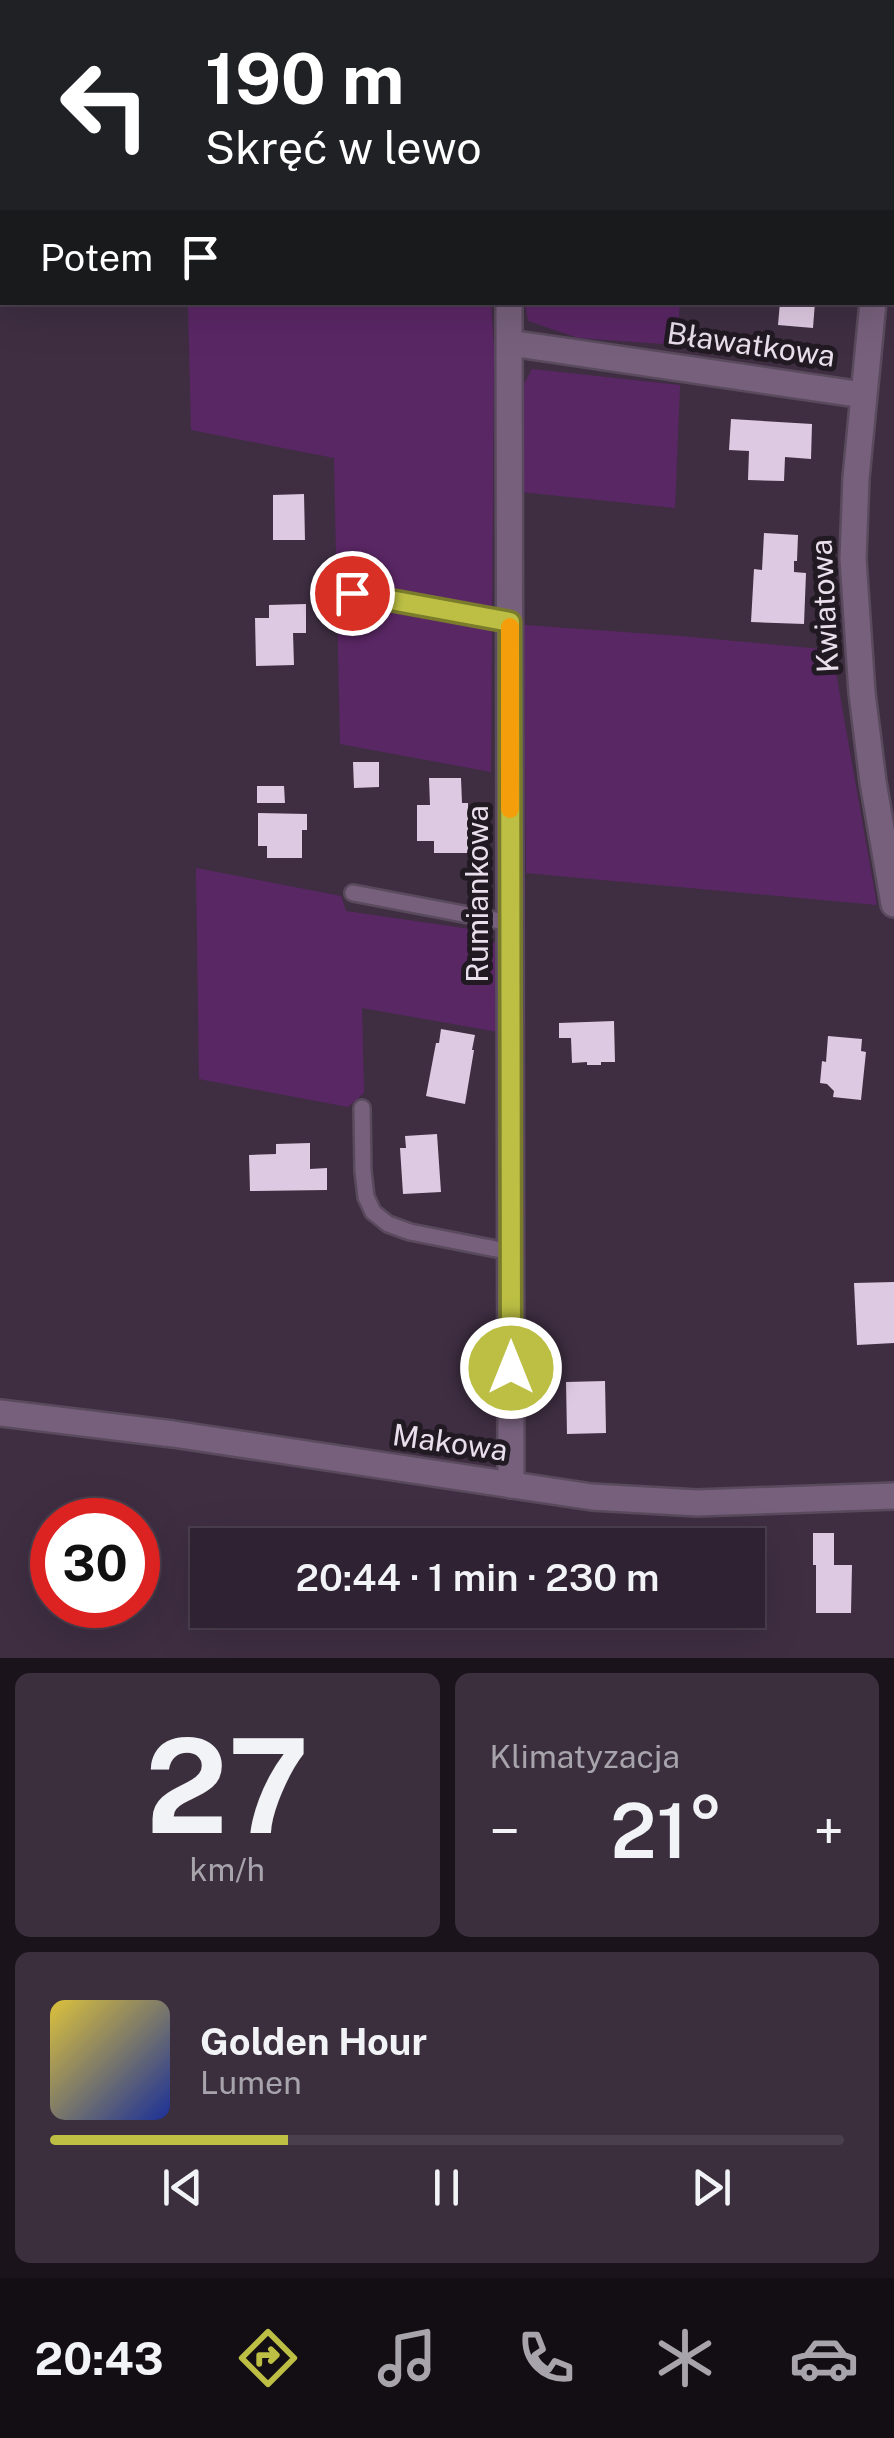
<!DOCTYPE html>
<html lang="pl">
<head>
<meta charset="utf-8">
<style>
  body { margin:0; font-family:"Public Sans",sans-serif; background:#3b2f3e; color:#f1f3f6; height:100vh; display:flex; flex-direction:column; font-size:38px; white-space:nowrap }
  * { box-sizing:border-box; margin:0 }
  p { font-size:32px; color:#a7a4ac }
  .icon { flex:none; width:55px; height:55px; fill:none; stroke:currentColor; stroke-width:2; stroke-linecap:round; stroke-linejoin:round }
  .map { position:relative; height:1658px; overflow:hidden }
  .side { display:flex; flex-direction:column; gap:15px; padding:15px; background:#1a131c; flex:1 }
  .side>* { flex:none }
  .top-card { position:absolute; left:0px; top:0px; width:895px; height:305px; box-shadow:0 10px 40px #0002,0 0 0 2px #4a3f4d; background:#202124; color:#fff; overflow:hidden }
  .speed { position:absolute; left:30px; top:1498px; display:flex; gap:20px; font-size:50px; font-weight:700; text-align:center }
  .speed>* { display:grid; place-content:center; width:130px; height:130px; border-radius:50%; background:#2f2232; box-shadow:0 10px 40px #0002,0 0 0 2px #4a3f4d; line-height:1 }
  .speed .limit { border:15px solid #d22; background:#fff; color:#111 }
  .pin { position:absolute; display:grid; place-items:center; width:85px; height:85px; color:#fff; margin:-42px; border:5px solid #fff; border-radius:50%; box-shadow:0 2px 10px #0007 }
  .me { position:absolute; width:110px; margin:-55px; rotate:0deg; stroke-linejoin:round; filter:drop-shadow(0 0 8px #0008) }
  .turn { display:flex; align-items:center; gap:35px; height:210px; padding:0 40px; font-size:45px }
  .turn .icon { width:130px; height:130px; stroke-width:2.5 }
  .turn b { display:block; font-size:70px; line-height:85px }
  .then { display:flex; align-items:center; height:95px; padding:0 40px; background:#0003; gap:20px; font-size:38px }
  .big { font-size:75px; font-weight:600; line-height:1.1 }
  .side .tile { flex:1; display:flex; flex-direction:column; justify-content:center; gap:15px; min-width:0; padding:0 35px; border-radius:15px; background:#3b2f3e }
  .side .dial { align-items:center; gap:0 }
  .dial b { font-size:130px; line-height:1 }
  .song { display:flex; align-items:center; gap:30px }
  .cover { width:120px; height:120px; border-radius:15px; background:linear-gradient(135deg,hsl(50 70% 55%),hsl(230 70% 35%)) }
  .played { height:10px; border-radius:5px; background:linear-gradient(90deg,#bcbf44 30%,#4a3f4d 30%) }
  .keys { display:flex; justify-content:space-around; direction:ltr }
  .heat { display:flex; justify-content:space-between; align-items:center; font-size:55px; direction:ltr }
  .side .tiles { flex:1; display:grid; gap:15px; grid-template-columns:1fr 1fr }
  .tile:last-child { grid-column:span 2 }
  .trip { position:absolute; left:190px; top:1528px; width:575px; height:100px; border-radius:0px; background:#2f2232; box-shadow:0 10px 40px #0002,0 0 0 2px #4a3f4d; font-weight:600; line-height:100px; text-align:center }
  .tab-bar { display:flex; height:160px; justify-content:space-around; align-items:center; background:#130e14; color:#a7a4ac }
  .tab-bar .icon { width:70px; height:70px }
  .tab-bar .on { color:#bcbf44 }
  .tab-bar b { font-size:45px; color:#f1f3f6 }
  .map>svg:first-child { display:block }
  .green { fill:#5a2765 }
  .building { fill:#dec9e2 }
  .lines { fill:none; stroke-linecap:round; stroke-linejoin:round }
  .service-casing { stroke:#5a4a5d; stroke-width:20 }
  .minor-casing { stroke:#5a4a5d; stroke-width:30 }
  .service { stroke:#77607c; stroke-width:15 }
  .minor { stroke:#77607c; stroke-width:25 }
  .route-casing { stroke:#7a7c2c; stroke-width:25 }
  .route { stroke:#bcbf44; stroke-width:18 }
  .slow { stroke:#f59e0b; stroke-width:18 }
  .labels { text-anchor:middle; stroke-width:10; stroke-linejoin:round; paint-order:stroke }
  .street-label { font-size:30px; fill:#e9deeb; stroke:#211a23 }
</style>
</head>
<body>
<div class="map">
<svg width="894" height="1658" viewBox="0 0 894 1658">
  <rect width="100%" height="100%" fill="#3f2e42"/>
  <g class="green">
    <polygon points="188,303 491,303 494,349 491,772 340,744 334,458 191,430"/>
    <polygon points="525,303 680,303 677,345 578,338 528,321"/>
    <polygon points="532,369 680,385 675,508 521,492 519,393"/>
    <polygon points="524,625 681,636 832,650 877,905 526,873"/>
    <polygon points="196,868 341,896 346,911 477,930 498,945 498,1032 362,1008 364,1093 348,1107 199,1079"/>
  </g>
  <g class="building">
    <polygon points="780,302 815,302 813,328 778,325"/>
    <polygon points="731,419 812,424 811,459 785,457 784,481 748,480 749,451 729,450"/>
    <polygon points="304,494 305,540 273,540 273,495"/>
    <polygon points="764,533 798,535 797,561 794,561 794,572 806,573 804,624 751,622 754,569 762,570"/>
    <polygon points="306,604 306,633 293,633 294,665 256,666 255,618 269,618 269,605"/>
    <polygon points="353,762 379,762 379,787 354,788"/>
    <polygon points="429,778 461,778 462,803 468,803 468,853 434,853 434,841 417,841 417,805 430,805"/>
    <polygon points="257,786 284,786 285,803 257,803"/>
    <polygon points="258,813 307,814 307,830 302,830 302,858 267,858 267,846 258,846"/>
    <polygon points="614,1021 615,1062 601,1062 601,1065 587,1065 587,1062 572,1063 571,1038 559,1038 559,1023"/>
    <polygon points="441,1029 475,1035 472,1050 474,1050 465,1104 426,1096 436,1043 439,1043"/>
    <polygon points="828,1036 862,1039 861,1051 866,1052 861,1100 833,1097 834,1091 827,1084 820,1083 822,1061 826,1062"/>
    <polygon points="437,1134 441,1192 403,1194 400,1148 406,1148 405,1136"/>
    <polygon points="310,1143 310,1169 327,1168 327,1190 250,1191 249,1155 276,1154 276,1144"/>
    <polygon points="894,1282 894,1343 857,1345 854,1283"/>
    <polygon points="605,1381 606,1433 567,1434 566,1382"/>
    <polygon points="813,1533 834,1533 834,1565 852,1565 851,1613 816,1613 816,1565 813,1565"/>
  </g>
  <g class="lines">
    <defs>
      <g id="service">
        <polyline points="352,593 510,622"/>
        <polyline points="353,893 510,923"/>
        <polyline points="362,1108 363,1171 366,1197 373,1212 388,1224 410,1232 511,1252"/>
      </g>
      <g id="minor">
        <polyline points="497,0 497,2"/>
        <polyline points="892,112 894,97"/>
        <polyline points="509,302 511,1485"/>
        <polyline points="873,302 856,478 853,559 862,693 873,782 894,904"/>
        <polyline points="510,343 863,395"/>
        <polyline points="0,1413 173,1434 592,1497 697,1503 894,1496"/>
      </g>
    </defs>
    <use href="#service" class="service-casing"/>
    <use href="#minor" class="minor-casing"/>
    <use href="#service" class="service"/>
    <use href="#minor" class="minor"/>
  </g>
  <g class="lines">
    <defs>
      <polyline id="route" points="352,593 510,622 511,1368"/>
    </defs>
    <use href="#route" class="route-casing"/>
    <use href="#route" class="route"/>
    <polyline class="slow" points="510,627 510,809"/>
  </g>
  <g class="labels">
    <g class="street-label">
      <text transform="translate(751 345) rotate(8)" y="10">Bławatkowa</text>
      <text transform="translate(825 606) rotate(-93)" y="10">Kwiatowa</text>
      <text transform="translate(478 894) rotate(-90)" y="10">Rumiankowa</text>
      <text transform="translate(450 1443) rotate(8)" y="10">Makowa</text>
    </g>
  </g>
</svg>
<div class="speed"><div class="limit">30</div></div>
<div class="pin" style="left:352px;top:593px;background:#d93025"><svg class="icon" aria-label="arrive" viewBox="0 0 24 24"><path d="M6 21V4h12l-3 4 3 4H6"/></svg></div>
<svg class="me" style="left:511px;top:1368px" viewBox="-20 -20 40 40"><circle r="17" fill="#bcbf44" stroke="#fff" stroke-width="3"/><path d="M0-11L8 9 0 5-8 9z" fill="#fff"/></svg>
<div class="trip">20:44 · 1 min · 230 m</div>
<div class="top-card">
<div class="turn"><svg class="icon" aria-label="left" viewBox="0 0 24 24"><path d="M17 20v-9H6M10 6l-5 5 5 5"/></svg><div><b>190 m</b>Skręć w lewo</div></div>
<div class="then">Potem<svg class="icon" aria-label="arrive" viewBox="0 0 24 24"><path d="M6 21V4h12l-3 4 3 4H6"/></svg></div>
</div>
</div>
<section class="side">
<div class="tiles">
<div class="tile dial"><b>27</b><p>km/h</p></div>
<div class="tile"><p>Klimatyzacja</p>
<div class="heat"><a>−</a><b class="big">21°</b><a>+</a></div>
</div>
<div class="tile">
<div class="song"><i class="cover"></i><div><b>Golden Hour</b><p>Lumen</p></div></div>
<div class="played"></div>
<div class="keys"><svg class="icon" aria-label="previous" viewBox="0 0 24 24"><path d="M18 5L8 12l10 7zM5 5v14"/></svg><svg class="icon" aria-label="pause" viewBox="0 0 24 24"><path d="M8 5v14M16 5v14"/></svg><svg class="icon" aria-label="next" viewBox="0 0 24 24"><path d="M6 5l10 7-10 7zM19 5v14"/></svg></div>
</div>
</div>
</section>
<nav class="tab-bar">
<b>20:43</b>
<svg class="icon on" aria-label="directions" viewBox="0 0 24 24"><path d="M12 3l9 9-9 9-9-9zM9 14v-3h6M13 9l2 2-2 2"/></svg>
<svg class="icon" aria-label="music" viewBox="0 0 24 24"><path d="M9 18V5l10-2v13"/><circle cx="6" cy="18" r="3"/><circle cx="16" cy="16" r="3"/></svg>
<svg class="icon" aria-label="phone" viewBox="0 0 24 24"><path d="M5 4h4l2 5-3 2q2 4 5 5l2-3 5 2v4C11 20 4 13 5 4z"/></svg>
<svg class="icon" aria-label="climate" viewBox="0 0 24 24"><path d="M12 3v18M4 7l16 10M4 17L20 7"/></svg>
<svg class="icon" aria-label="car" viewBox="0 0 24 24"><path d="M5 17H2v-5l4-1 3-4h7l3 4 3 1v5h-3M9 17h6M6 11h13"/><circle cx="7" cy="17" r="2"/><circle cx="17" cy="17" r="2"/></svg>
</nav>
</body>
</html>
